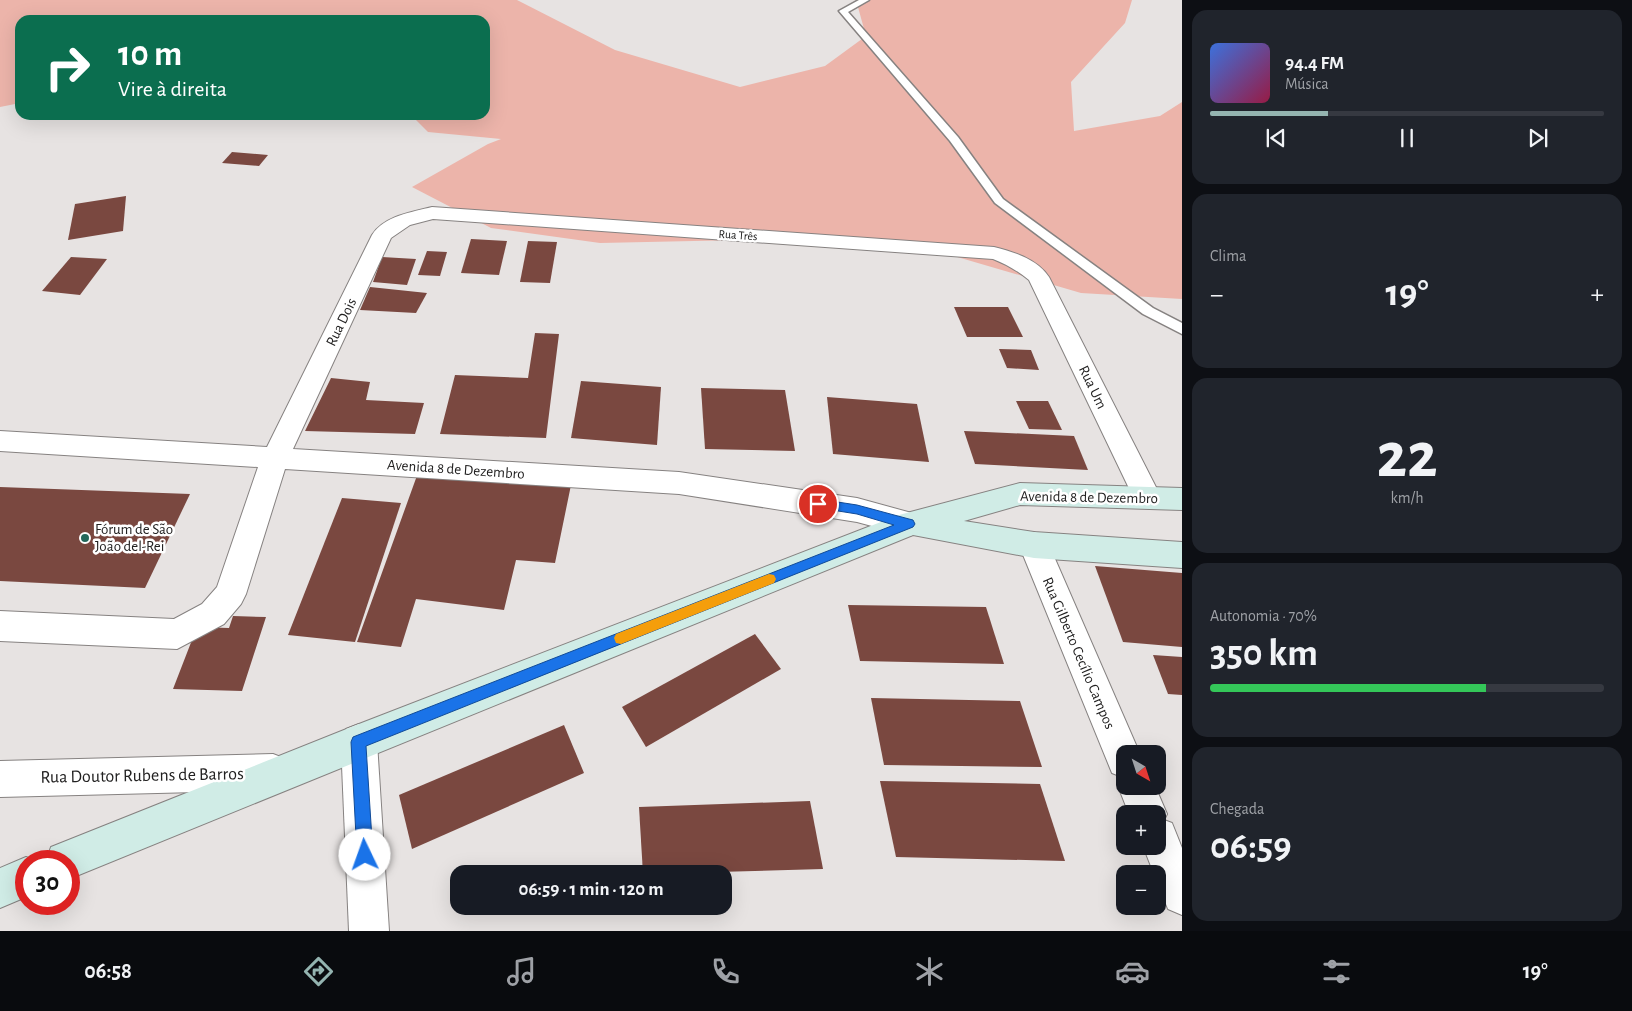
<!DOCTYPE html>
<html lang="pt">
<head>
<meta charset="utf-8">
<style>
  body { margin:0; font-family:"Alegreya Sans",sans-serif; background:#20242c; color:#f1f3f6; height:100vh; display:flex; flex-direction:column; font-size:19px; white-space:nowrap }
  * { box-sizing:border-box; margin:0 }
  p { font-size:16px; color:#9ea1a6 }
  .icon { flex:none; width:28px; height:28px; fill:none; stroke:currentColor; stroke-width:2; stroke-linecap:round; stroke-linejoin:round }
  .map { position:relative; flex:1; overflow:hidden }
  .sheet { display:flex; flex-direction:column; gap:10px; padding:10px; background:#0d0f14; width:450px }
  .sheet>* { flex:none }
  .banner { position:absolute; left:15px; top:15px; width:475px; height:105px; border-radius:15px; box-shadow:0 5px 20px #0002; background:#0b6e4f; color:#fff; overflow:hidden }
  .needle { width:32px; rotate:141deg }
  .tools { position:absolute; left:1116px; top:745px; display:grid; gap:10px }
  .tools a { display:grid; place-items:center; width:50px; height:50px; border-radius:10px; background:#171b24; box-shadow:0 5px 20px #0002; font-size:25px }
  .speed { position:absolute; left:15px; top:850px; display:flex; gap:10px; font-size:25px; font-weight:700; text-align:center }
  .speed>* { display:grid; place-content:center; width:65px; height:65px; border-radius:50%; background:#171b24; box-shadow:0 5px 20px #0002; line-height:1 }
  .speed .limit { border:8px solid #d22; background:#fff; color:#111 }
  .pin { position:absolute; display:grid; place-items:center; width:42px; height:42px; color:#fff; margin:-21px; border:2px solid #fff; border-radius:50%; box-shadow:0 1px 5px #0007 }
  .me { position:absolute; width:55px; margin:-28px; rotate:357deg; stroke-linejoin:round; filter:drop-shadow(0 0 4px #0008) }
  .turn { display:flex; align-items:center; gap:18px; height:105px; padding:0 20px; font-size:22px }
  .turn .icon { width:65px; height:65px; stroke-width:2.5 }
  .turn b { display:block; font-size:35px; line-height:42px }
  .big { font-size:38px; font-weight:700; line-height:1.1 }
  .sheet .tile { flex:1; display:flex; flex-direction:column; justify-content:center; gap:8px; min-width:0; padding:0 18px; border-radius:15px; background:#20242c }
  .sheet .dial { align-items:center; gap:0 }
  .dial b { font-size:65px; line-height:1 }
  .song { display:flex; align-items:center; gap:15px }
  .cover { width:60px; height:60px; border-radius:8px; background:linear-gradient(135deg,hsl(220 70% 55%),hsl(340 70% 35%)) }
  .played { height:5px; border-radius:2px; background:linear-gradient(90deg,#94b4b0 30%,#363941 30%) }
  .keys { display:flex; justify-content:space-around; direction:ltr }
  .heat { display:flex; justify-content:space-between; align-items:center; font-size:28px; direction:ltr }
  .charge { height:8px; border-radius:4px; background:linear-gradient(90deg,#34c759 70%,#363941 0) }
  .trip { position:absolute; left:450px; top:865px; width:282px; height:50px; border-radius:15px; background:#171b24; box-shadow:0 5px 20px #0002; font-weight:700; line-height:50px; text-align:center }
  .menu { display:flex; height:80px; justify-content:space-around; align-items:center; background:#090b0e; color:#9ea1a6 }
  .menu .icon { width:35px; height:35px }
  .menu .active { color:#94b4b0 }
  .menu b { font-size:22px; color:#f1f3f6 }
  main { display:flex; flex:1; min-height:0 }
  .map>svg:first-child { display:block }
  .green { fill:#ecb4aa }
  .building { fill:#7a4840 }
  .lines { fill:none; stroke-linecap:round; stroke-linejoin:round }
  .service-casing { stroke:#868281; stroke-width:3 }
  .minor-casing { stroke:#868281; stroke-width:2 }
  .secondary-casing { stroke:#868281; stroke-width:2 }
  .service { fill:#fff; fill-rule:evenodd }
  .minor { fill:#fff; fill-rule:evenodd }
  .secondary { fill:#d0ece6; fill-rule:evenodd }
  .route { fill:#1a73e8; stroke:#114b97 }
  .slow { fill:#f59e0b }
  .poi-dot { fill:#23685b; stroke:#fff; stroke-width:2 }
  .labels { text-anchor:middle; stroke-width:5; stroke-linejoin:round; paint-order:stroke }
  .far-street-label { font-size:12px; fill:#222121; stroke:#fff }
  .street-label { font-size:15px; fill:#222121; stroke:#fff }
  .poi-label { font-size:15px; fill:#222121; stroke:#fff; text-anchor:start }
  .near-street-label { font-size:18px; fill:#222121; stroke:#fff }
</style>
</head>
<body>
<main>
<div class="map">
<svg width="1182" height="931" viewBox="0 0 1182 931">
  <rect width="100%" height="100%" fill="#e7e3e2"/>
  <polygon class="green" points="0,0 517,0 615,50 740,87 825,66 866,36 856,0 1132,0 1125,23 1071,82 1074,131 1160,116 1182,102 1182,299 1081,293 947,254 828,238 600,243 491,228 412,187 488,144 501,139 428,132 411,115 485,115 485,20 20,20 20,103 0,107"/>
  <g class="building">
    <polygon points="232,152 268,155 259,166 222,163"/>
    <polygon points="126,196 123,231 68,240 75,204"/>
    <polygon points="471,239 507,241 499,275 461,273"/>
    <polygon points="528,241 557,242 550,283 520,282"/>
    <polygon points="427,251 447,252 440,276 418,275"/>
    <polygon points="71,257 107,259 80,295 42,291"/>
    <polygon points="382,257 416,259 407,285 373,282"/>
    <polygon points="370,287 427,293 416,313 360,310"/>
    <polygon points="954,307 1008,307 1023,337 967,337"/>
    <polygon points="535,333 559,334 546,438 440,434 455,375 528,378"/>
    <polygon points="999,349 1031,350 1039,370 1007,368"/>
    <polygon points="331,378 370,382 366,400 424,403 415,434 305,431"/>
    <polygon points="581,381 661,387 657,445 571,438"/>
    <polygon points="701,388 785,390 795,451 705,449"/>
    <polygon points="827,397 917,404 929,462 833,454"/>
    <polygon points="1016,401 1048,401 1062,430 1029,429"/>
    <polygon points="964,431 1074,436 1088,470 975,464"/>
    <polygon points="419,470 571,485 555,563 516,560 504,610 416,599 401,647 357,642"/>
    <polygon points="0,487 190,494 145,588 0,581"/>
    <polygon points="342,498 401,503 355,642 288,635"/>
    <polygon points="1095,566 1182,573 1182,647 1123,642"/>
    <polygon points="848,605 986,607 1004,664 860,661"/>
    <polygon points="233,616 266,617 242,691 173,689 197,627 229,628"/>
    <polygon points="755,634 781,669 646,747 622,707"/>
    <polygon points="1153,655 1182,657 1182,695 1168,694"/>
    <polygon points="871,698 1020,701 1042,767 884,765"/>
    <polygon points="564,725 584,773 412,849 399,795"/>
    <polygon points="880,781 1040,784 1065,861 896,857"/>
    <polygon points="810,801 823,869 643,874 639,807"/>
  </g>
  <g class="lines">
    <defs>
      <polygon id="service" points="859,0 869,0 848,12 958,137 1003,199 1153,308 1182,323 1182,334 1143,314 995,203 950,141 839,11"/>
      <g id="minor">
        <path d="M432,207L994,247C1014,252 1037,259 1049,277L1161,497L1157,505L1147,508L1137,505L1029,280C1018,271 1006,264 993,259L433,219L410,225L391,238L293,449L679,472L857,498L919,515L924,524L919,533L909,536L857,522L679,494L285,469L246,594L241,604L224,624L177,649L0,641V611L174,619L202,604L217,587L258,467L0,451V431L267,447L372,235C384,216 412,212 432,207Z"/>
        <polygon points="1034,532 1045,536 1049,545 1140,754 1125,754 1125,786 1155,786 1167,814 1164,820 1172,823 1182,848 1182,915 1168,909 1158,884 1158,874 1154,874 1143,846 1158,846 1158,814 1129,814 1118,786 1122,777 1112,773 1019,545 1023,536"/>
        <polygon points="359,724 372,729 377,742 389,931 349,931 341,742 346,729"/>
        <polygon points="273,754 286,759 291,772 286,785 273,790 0,797 0,761"/>
      </g>
      <g id="secondary">
        <polygon points="1020,483 1182,488 1182,510 1020,505 964,521 1034,532 1182,542 1182,568 1034,558 913,535 69,879 69,861 46,861 51,847 359,724 899,515"/>
        <polygon points="26,857 36,861 26,861 26,897 0,908 0,868"/>
      </g>
    </defs>
    <use href="#service" class="service-casing"/>
    <use href="#minor" class="minor-casing"/>
    <use href="#secondary" class="secondary-casing"/>
    <use href="#service" class="service"/>
    <use href="#minor" class="minor"/>
    <use href="#secondary" class="secondary"/>
  </g>
  <polygon class="route" points="818,499 857,505 909,519 913,520 915,524 913,527 366,746 373,855 370,861 365,863 359,861 357,855 351,742 353,737 894,525 857,514 813,507 812,504 813,500"/>
  <polygon class="slow" points="769,574 774,575 776,579 774,583 621,644 616,643 614,638 616,634"/>
  <circle class="poi-dot" cx="85" cy="538" r="5"/>
  <g class="labels">
    <g class="far-street-label">
      <text transform="translate(738 235) rotate(4)" y="4">Rua Três</text>
    </g>
    <g class="street-label">
      <text transform="translate(341 322) rotate(-64)" y="5">Rua Dois</text>
      <text transform="translate(1093 387) rotate(64)" y="5">Rua Um</text>
      <text transform="translate(456 469) rotate(4)" y="5">Avenida 8 de Dezembro</text>
      <text transform="translate(1089 497) rotate(1)" y="5">Avenida 8 de Dezembro</text>
      <text transform="translate(1079 653) rotate(67)" y="5">Rua Gilberto Cecílio Campos</text>
    </g>
    <g class="poi-label">
      <text x="95" y="534">Fórum de São<tspan x="95" dy="17">João del-Rei</tspan></text>
    </g>
    <g class="near-street-label">
      <text transform="translate(142 775) rotate(-1)" y="6">Rua Doutor Rubens de Barros</text>
    </g>
  </g>
</svg>
<div class="tools">
<a><svg class="needle" viewBox="-14 -14 28 28"><path d="M0-13l5 13h-10z" fill="#e53935"/><path d="M0 13l5-13h-10z" fill="#9ea1a6"/></svg></a>
<a>+</a>
<a>−</a>
</div>
<div class="speed"><div class="limit">30</div></div>
<div class="pin" style="left:818px;top:504px;background:#d93025"><svg class="icon" aria-label="arrive" viewBox="0 0 24 24"><path d="M6 21V4h12l-3 4 3 4H6"/></svg></div>
<svg class="me" style="left:365px;top:855px" viewBox="-20 -20 40 40"><circle r="19" fill="#fff"/><path d="M0-13L10 11 0 6-10 11z" fill="#1a73e8"/></svg>
<div class="trip">06:59 · 1 min · 120 m</div>
<div class="banner">
<div class="turn"><svg class="icon" aria-label="right" viewBox="0 0 24 24"><path d="M7 20v-9h11M14 6l5 5-5 5"/></svg><div><b>10 m</b>Vire à direita</div></div>
</div>
</div>
<section class="sheet">
<div class="tile">
<div class="song"><i class="cover"></i><div><b>94.4 FM</b><p>Música</p></div></div>
<div class="played"></div>
<div class="keys"><svg class="icon" aria-label="previous" viewBox="0 0 24 24"><path d="M18 5L8 12l10 7zM5 5v14"/></svg><svg class="icon" aria-label="pause" viewBox="0 0 24 24"><path d="M8 5v14M16 5v14"/></svg><svg class="icon" aria-label="next" viewBox="0 0 24 24"><path d="M6 5l10 7-10 7zM19 5v14"/></svg></div>
</div>
<div class="tile"><p>Clima</p>
<div class="heat"><a>−</a><b class="big">19°</b><a>+</a></div>
</div>
<div class="tile dial"><b>22</b><p>km/h</p></div>
<div class="tile"><p>Autonomia · 70%</p><b class="big">350 km</b><div class="charge"></div></div>
<div class="tile"><p>Chegada</p><b class="big">06:59</b></div>
</section>
</main>
<nav class="menu">
<b>06:58</b>
<svg class="icon active" aria-label="directions" viewBox="0 0 24 24"><path d="M12 3l9 9-9 9-9-9zM9 14v-3h6M13 9l2 2-2 2"/></svg>
<svg class="icon" aria-label="music" viewBox="0 0 24 24"><path d="M9 18V5l10-2v13"/><circle cx="6" cy="18" r="3"/><circle cx="16" cy="16" r="3"/></svg>
<svg class="icon" aria-label="phone" viewBox="0 0 24 24"><path d="M5 4h4l2 5-3 2q2 4 5 5l2-3 5 2v4C11 20 4 13 5 4z"/></svg>
<svg class="icon" aria-label="climate" viewBox="0 0 24 24"><path d="M12 3v18M4 7l16 10M4 17L20 7"/></svg>
<svg class="icon" aria-label="car" viewBox="0 0 24 24"><path d="M5 17H2v-5l4-1 3-4h7l3 4 3 1v5h-3M9 17h6M6 11h13"/><circle cx="7" cy="17" r="2"/><circle cx="17" cy="17" r="2"/></svg>
<svg class="icon" aria-label="filters" viewBox="0 0 24 24"><path d="M4 7h16M4 17h16"/><circle cx="9" cy="7" r="2"/><circle cx="15" cy="17" r="2"/></svg>
<b>19°</b>
</nav>
</body>
</html>
